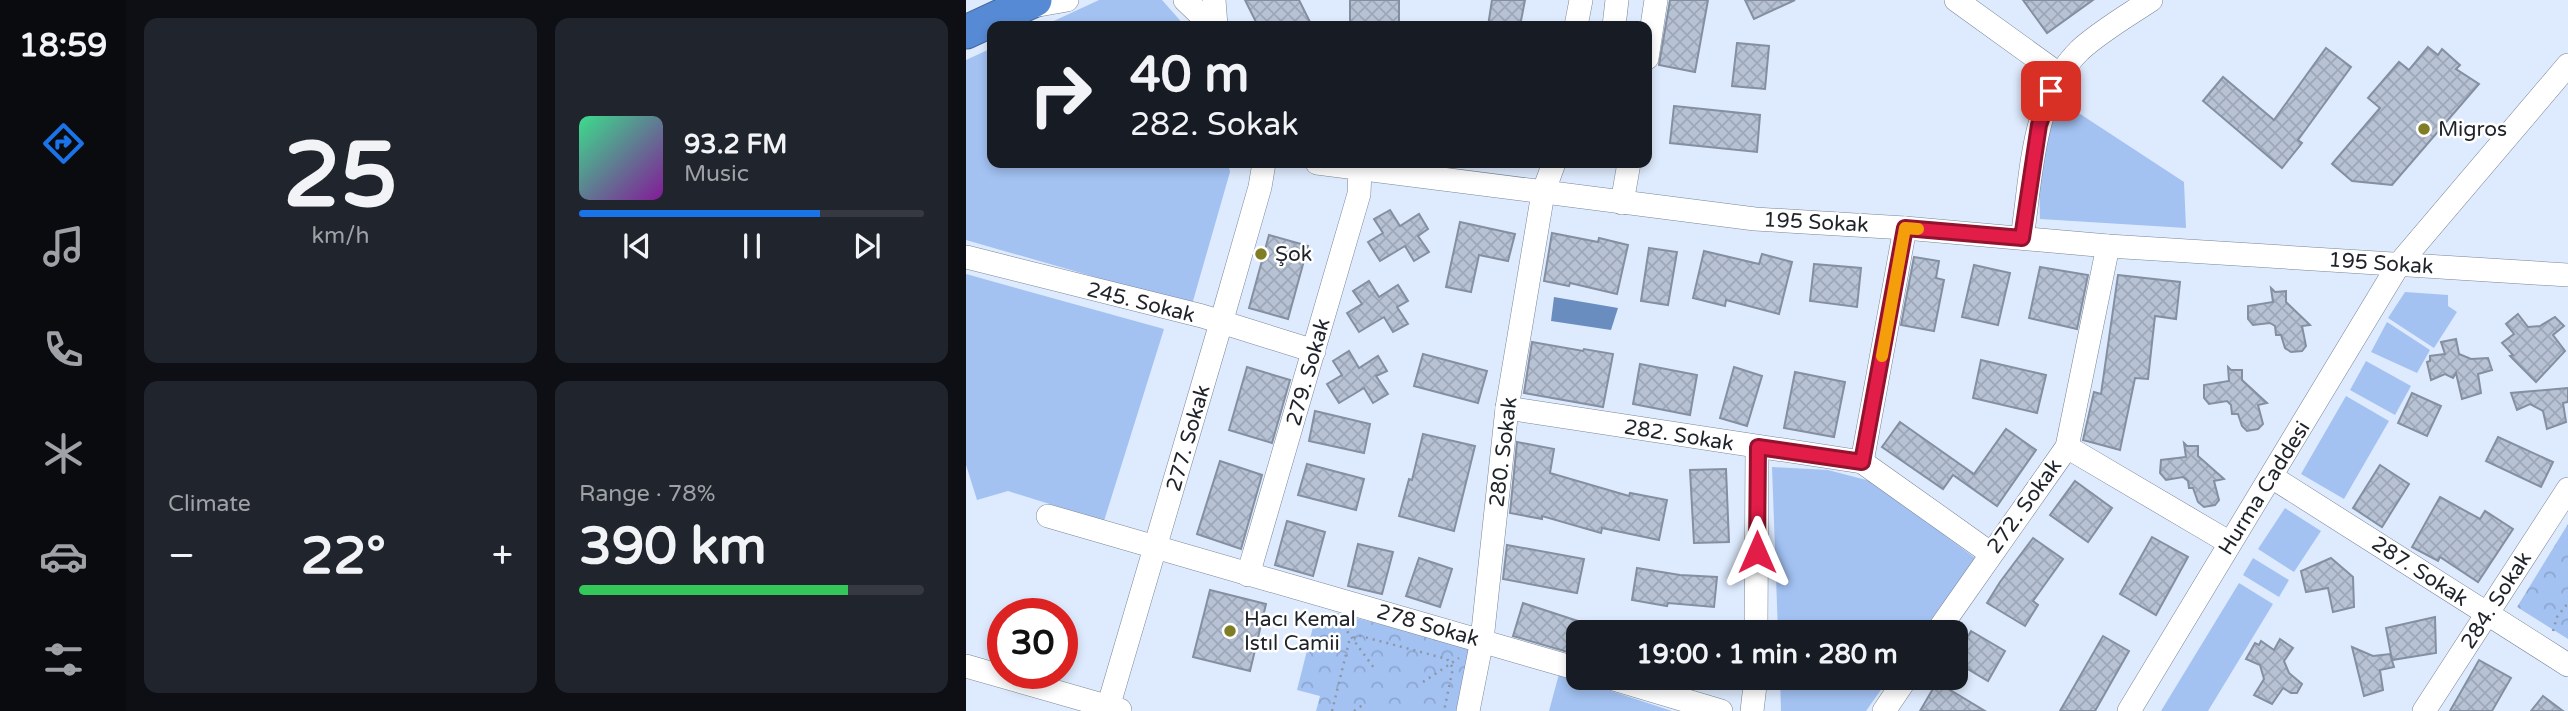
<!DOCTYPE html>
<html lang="en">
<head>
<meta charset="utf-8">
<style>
  body { margin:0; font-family:"Varela Round",sans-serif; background:#20242c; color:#f1f3f6; height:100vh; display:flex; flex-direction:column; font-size:26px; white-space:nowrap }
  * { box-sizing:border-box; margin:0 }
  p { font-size:23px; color:#9ea1a6 }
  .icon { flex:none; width:38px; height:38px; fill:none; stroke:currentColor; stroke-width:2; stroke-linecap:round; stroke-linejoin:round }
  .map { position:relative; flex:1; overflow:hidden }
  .side { display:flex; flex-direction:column; gap:18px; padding:18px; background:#0d0f14; width:840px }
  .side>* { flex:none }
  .hud { position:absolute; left:21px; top:21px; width:665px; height:147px; border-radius:14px; box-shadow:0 4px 10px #0003; background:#171b24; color:#f1f3f6; overflow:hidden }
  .speed { position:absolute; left:21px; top:598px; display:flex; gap:14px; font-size:35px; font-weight:700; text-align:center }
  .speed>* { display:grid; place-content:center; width:91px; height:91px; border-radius:50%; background:#171b24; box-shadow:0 4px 10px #0003; line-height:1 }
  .speed .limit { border:10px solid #d22; background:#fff; color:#111 }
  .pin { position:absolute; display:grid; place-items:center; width:60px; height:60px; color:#fff; margin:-30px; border-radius:14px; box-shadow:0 4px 10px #0006 }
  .me { position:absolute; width:77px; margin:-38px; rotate:0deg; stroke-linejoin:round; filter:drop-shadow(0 0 5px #0008) }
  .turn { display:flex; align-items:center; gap:24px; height:147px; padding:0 28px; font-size:32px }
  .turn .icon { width:91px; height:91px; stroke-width:2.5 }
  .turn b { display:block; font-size:49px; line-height:60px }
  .big { font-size:52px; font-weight:700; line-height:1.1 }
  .side .tile { flex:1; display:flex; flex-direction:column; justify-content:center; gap:10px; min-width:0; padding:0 24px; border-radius:14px; background:#20242c }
  .side .dial { align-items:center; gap:0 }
  .dial b { font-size:91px; line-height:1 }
  .song { display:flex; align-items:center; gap:21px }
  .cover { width:84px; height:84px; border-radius:10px; background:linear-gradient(135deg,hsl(150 70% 55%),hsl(290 70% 35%)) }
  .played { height:7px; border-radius:4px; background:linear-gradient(90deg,#1a73e8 70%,#363941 70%) }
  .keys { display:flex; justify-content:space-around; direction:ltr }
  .heat { display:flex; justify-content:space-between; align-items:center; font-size:38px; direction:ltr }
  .charge { height:10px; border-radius:5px; background:linear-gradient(90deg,#34c759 78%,#363941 0) }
  .side .tiles { flex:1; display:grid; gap:18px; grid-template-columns:repeat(2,1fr) }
  .trip { position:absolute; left:600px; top:620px; width:402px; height:70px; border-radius:14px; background:#171b24; box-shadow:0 4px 10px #0003; font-weight:700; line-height:70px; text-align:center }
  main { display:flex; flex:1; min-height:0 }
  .tabs { display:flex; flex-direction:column; width:126px; justify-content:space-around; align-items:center; background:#090b0e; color:#9ea1a6 }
  .tabs .icon { width:49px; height:49px }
  .tabs .on { color:#1a73e8 }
  .tabs b { font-size:32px; color:#f1f3f6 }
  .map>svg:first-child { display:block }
  .green { fill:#a3c2f2 }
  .park { fill:url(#park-crowns) }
  .water { fill:#6a8dc0 }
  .building { fill:url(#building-cross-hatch); stroke:#848fa1; stroke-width:2 }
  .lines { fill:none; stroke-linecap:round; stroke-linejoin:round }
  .minor-casing { stroke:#798596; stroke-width:24 }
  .highway-casing { stroke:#436699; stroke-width:35 }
  .path { stroke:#8d96a4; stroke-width:2.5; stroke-dasharray:2 5; stroke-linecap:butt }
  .minor { stroke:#fff; stroke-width:23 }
  .highway { stroke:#578ad5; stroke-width:33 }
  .route-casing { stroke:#92132f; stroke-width:18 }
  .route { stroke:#e11d48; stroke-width:12 }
  .slow { stroke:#f59e0b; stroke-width:12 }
  .poi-dot { fill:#7f7e25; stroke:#fff; stroke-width:2.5 }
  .labels { text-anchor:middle; stroke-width:5; stroke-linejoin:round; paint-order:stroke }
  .poi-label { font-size:21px; fill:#1f232a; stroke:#fff; text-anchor:start }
  .street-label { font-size:21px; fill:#1f232a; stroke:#fff }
</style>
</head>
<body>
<main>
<nav class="tabs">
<b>18:59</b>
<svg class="icon on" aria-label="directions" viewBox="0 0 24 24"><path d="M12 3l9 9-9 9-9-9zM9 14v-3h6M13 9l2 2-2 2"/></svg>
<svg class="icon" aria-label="music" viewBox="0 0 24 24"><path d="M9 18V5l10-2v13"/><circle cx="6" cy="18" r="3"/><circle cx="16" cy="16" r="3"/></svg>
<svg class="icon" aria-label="phone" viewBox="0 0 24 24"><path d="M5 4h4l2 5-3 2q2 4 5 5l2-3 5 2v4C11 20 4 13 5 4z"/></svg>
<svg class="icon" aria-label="climate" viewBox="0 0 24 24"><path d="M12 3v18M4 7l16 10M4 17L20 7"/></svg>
<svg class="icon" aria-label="car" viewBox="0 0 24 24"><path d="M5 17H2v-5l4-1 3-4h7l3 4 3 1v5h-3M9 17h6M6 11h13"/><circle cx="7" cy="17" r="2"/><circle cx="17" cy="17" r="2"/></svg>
<svg class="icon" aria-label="filters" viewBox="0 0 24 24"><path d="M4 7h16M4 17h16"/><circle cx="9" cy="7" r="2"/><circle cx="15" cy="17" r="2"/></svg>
</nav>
<section class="side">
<div class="tiles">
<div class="tile dial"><b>25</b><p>km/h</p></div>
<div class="tile">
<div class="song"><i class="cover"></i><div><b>93.2 FM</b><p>Music</p></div></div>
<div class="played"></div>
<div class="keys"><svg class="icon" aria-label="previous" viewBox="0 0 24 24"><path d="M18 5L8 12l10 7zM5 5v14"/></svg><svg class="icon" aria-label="pause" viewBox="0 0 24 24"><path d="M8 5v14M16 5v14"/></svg><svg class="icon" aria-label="next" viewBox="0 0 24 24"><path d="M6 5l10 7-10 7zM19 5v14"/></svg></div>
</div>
<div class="tile"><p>Climate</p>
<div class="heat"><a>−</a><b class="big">22°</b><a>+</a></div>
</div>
<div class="tile"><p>Range · 78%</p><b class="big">390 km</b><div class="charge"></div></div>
</div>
</section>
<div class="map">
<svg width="1602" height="711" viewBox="0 0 1602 711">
  <defs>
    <pattern id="park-crowns" width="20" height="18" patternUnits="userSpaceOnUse" patternTransform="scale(1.75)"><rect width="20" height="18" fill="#a3c2f2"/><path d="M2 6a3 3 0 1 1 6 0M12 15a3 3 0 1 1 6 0" fill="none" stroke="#8ca6d0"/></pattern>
    <pattern id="building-cross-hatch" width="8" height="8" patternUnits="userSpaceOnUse" patternTransform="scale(1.75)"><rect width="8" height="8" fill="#b7c3d5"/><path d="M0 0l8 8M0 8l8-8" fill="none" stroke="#9da7b7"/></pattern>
  </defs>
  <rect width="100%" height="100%" fill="#deebfe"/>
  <g class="green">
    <polygon points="133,0 196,0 219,26 77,26"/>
    <polygon points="26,48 26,163 262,163 264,172 227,301 223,304 0,240 0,60"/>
    <polygon points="1105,108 1218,182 1220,228 1074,219 1073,173 1085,119"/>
    <polygon points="0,274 198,329 138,521 42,491 11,500 0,465"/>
    <polygon points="1439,292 1482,295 1482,306 1491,312 1468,348 1422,318"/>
    <polygon points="1421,322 1464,350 1451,373 1405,352"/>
    <polygon points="1400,361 1445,386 1429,415 1384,390"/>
    <polygon points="1380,396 1423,421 1378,499 1335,474"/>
    <polygon points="806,467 862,470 908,482 1009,558 956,632 812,632"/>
    <polygon points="1319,508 1355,531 1328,572 1292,549"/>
    <polygon points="1287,558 1323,580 1313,597 1277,575"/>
    <polygon points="1273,583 1307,604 1242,711 1195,711"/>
    <polygon points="593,674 706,711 583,711"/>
    <polygon points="814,677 924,677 900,711 815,711"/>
  </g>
  <g class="park">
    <polygon points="1602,524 1602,639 1551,607"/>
    <polygon points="367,612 507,648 491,711 350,711 354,696 331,690 348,623 363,626"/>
  </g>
  <polygon class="water" points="588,297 652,308 645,330 585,321"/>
  <g class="building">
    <polygon points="279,0 333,0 346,26 292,26"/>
    <rect x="384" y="0" width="49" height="24"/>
    <polygon points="526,0 559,0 554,26 522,26"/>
    <polygon points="704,0 742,0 729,72 693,65"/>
    <polygon points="779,0 829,0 788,19"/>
    <polygon points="1057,0 1127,0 1081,33"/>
    <polygon points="771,43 803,46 799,89 766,86"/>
    <polygon points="1462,47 1472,55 1476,49 1494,65 1490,69 1513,84 1426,185 1386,181 1366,164 1414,108 1402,98 1433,62 1443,70"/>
    <polygon points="1360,48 1385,67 1332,140 1336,143 1316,168 1237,101 1257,77 1308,120"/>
    <polygon points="708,106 794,115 791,152 704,143"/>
    <polygon points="424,210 434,226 453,214 462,229 452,236 463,252 448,261 439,246 414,261 402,242 417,233 408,219"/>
    <polygon points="494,222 549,234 542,261 513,255 505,292 480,287"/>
    <polygon points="586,233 632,242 633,238 662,245 651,294 604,283 603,286 578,281"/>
    <polygon points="303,235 342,246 322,319 283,308"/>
    <polygon points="683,248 711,252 702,305 675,301"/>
    <polygon points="738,251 793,264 796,254 826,262 813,314 760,300 759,306 727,298"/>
    <polygon points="948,257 973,261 970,278 978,280 968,331 935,325"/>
    <polygon points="848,264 895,268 891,307 844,301"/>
    <polygon points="1008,265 1044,273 1032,325 996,317"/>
    <polygon points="1074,267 1122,275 1111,329 1063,318"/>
    <polygon points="1152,275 1214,282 1210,319 1189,316 1182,379 1169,378 1154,450 1117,440 1128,392 1135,394"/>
    <polygon points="403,281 413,297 432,285 442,301 431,307 442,324 427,332 418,317 393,332 381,313 396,304 387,291"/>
    <polygon points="1305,288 1309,292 1320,291 1320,302 1344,325 1336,326 1340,346 1336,351 1325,352 1319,348 1315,335 1310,335 1309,326 1304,323 1287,325 1282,319 1282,306 1307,302"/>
    <polygon points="1552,314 1562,327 1574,326 1589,317 1598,326 1587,335 1599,351 1570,382 1544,356 1547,355 1536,343 1548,334 1540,324"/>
    <polygon points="1490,339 1493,354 1505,359 1522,358 1526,370 1512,374 1515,393 1496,399 1490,373 1487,378 1479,374 1465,380 1461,362 1464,361 1464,356 1479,354 1475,342"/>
    <polygon points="566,342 617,351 618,349 647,354 637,407 558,393"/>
    <polygon points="383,351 393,368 412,356 421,371 410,376 422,394 407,403 398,388 373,403 361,384 376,375 367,361"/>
    <polygon points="457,354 521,371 512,403 448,386"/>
    <polygon points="1015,360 1080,375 1071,413 1007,398"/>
    <polygon points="674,364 731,375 724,415 667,404"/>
    <polygon points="281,367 324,380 306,443 263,430"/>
    <polygon points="768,367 796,376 781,426 754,418"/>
    <polygon points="1262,367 1265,370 1276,370 1276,380 1301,403 1292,405 1297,424 1292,429 1281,431 1276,426 1272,414 1266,414 1265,405 1261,401 1243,404 1238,398 1238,385 1263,381"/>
    <polygon points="829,372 879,382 868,437 818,428"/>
    <polygon points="1602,388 1602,402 1597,403 1600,422 1581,429 1577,411 1564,404 1551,410 1545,393"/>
    <polygon points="1446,393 1475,406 1461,436 1432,423"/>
    <polygon points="349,411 404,424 398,453 343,441"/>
    <polygon points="934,422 1008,474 1040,429 1070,450 1031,506 987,475 977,489 916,447"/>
    <polygon points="457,434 509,446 488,531 433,516 443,479 446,480"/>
    <polygon points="1532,437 1587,462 1575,487 1520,461"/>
    <polygon points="551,442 588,449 584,473 663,496 664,493 701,500 693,540 636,528 635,533 576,516 576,519 544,513"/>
    <polygon points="1218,443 1221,446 1232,446 1232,456 1258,479 1248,481 1253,500 1249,505 1238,507 1232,502 1227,488 1223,488 1222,481 1217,477 1200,480 1194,473 1195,460 1220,457"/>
    <polygon points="254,461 296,475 275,549 231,534"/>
    <polygon points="341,464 398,479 390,510 332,495"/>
    <polygon points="1414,465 1443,484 1416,527 1387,508"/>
    <polygon points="760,469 763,542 728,543 724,470"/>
    <polygon points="1109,481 1146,508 1122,542 1084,515"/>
    <polygon points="1474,497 1514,519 1519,511 1547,529 1512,582 1474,557 1472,561 1446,547"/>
    <polygon points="321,521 359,532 347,576 309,565"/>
    <polygon points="1186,537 1222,557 1190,615 1154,594"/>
    <polygon points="1067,538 1097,559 1067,601 1072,605 1059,626 1021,603 1034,582"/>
    <polygon points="392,544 427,552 416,594 382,586"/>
    <polygon points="541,545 618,559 611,593 537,579"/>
    <polygon points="453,558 486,569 474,607 440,596"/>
    <polygon points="1365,558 1387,577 1388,607 1367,612 1362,588 1340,592 1335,571"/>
    <polygon points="671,568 714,575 751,577 748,607 702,603 701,606 666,600"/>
    <polygon points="244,590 300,604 284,671 227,657"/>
    <polygon points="557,603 612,621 612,655 547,636"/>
    <polygon points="1469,617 1470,653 1426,660 1420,628"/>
    <polygon points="1005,631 1039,651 1022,681 990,662 990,656"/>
    <polygon points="1137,636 1163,651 1129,711 1094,711"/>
    <polygon points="1314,639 1327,648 1318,661 1323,673 1336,684 1331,693 1325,693 1317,688 1306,704 1288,695 1298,679 1294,665 1280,659 1289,643 1293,645 1295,641 1308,650"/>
    <polygon points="1386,647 1407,656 1424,654 1428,667 1414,670 1417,690 1398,696"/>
    <polygon points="1513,660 1545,678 1526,711 1484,711"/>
    <polygon points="971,682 1019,711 954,711"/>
    <polygon points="1577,696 1597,711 1565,711"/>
  </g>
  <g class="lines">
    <defs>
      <g id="minor">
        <polyline points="219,0 246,26"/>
        <polyline points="248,0 250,26"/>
        <polyline points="990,0 1094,75"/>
        <polyline points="56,8 101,0"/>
        <polyline points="610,26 615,0"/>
        <polyline points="648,26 651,0"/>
        <polyline points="681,58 690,0"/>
        <polyline points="351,163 789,219 939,228 1142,246 1602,275"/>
        <polyline points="656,203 663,163"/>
        <path d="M1056,238C1066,175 1065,98 1114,50C1135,31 1161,16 1185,0"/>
        <polyline points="0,257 236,316 348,351"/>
        <polyline points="541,408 896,462 1024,553"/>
        <polyline points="1101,447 1264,543"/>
        <polyline points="896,462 939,228"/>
        <polyline points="1306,477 1602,665"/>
        <polyline points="82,516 612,669"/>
        <polyline points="282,575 393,194 394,169"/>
        <polyline points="790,632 791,447"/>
        <polyline points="971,632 1101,447 1142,246"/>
        <polyline points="0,666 154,710"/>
        <polyline points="641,677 755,711"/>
        <polyline points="141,711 255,323 294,187 298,163"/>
        <polyline points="502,711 516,640 541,408 577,193 588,163"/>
        <polyline points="786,711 790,677"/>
        <polyline points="918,711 941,677"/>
        <polyline points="1163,711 1433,264 1602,65"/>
        <polyline points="1458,711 1602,489"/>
      </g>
      <polyline id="highway" points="0,32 69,0"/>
    </defs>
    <use href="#minor" class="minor-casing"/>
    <use href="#highway" class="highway-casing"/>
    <g class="path">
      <polyline points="373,620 408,668"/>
      <polyline points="1587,631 1591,617 1602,603"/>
      <polyline points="457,682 493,658"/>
      <polyline points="366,711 383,642 391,635 481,659 487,668 478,711"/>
      <polyline points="388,711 398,704"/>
    </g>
    <use href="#minor" class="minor"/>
    <use href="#highway" class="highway"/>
  </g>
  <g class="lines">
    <defs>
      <polyline id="route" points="791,552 792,447 896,462 939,228 1056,238 1073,125 1085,91"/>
    </defs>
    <use href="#route" class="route-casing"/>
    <use href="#route" class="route"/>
    <polyline class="slow" points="916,356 939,228 952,229"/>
  </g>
  <g class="poi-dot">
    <circle cx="1458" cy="129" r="7"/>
    <circle cx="295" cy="254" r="7"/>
    <circle cx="264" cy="631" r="7"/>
  </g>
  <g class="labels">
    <g class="poi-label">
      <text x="1472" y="136">Migros</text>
      <text x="309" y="261">Şok</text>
      <text x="278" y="626">Hacı Kemal<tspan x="278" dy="24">Istıl Camii</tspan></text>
    </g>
    <g class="street-label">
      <text transform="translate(850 222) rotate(3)" y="7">195 Sokak</text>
      <text transform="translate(1415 263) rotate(4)" y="7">195 Sokak</text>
      <text transform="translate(175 302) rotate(14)" y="7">245. Sokak</text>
      <text transform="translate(342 372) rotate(-74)" y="7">279. Sokak</text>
      <text transform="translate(713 435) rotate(9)" y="7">282. Sokak</text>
      <text transform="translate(222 438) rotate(-74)" y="7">277. Sokak</text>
      <text transform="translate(537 452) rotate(-83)" y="7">280. Sokak</text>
      <text transform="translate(1298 488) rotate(-58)" y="7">Hurma Caddesi</text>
      <text transform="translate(1058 506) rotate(-54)" y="7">272. Sokak</text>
      <text transform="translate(1454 571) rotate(33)" y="7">287. Sokak</text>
      <text transform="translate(1530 600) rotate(-57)" y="7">284. Sokak</text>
      <text transform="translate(462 625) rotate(16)" y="7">278 Sokak</text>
    </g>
  </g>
</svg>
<div class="speed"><div class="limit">30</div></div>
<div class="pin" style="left:1085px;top:91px;background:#d93025"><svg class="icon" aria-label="arrive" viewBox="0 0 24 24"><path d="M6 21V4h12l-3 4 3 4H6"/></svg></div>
<svg class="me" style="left:791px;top:552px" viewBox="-20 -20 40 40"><path d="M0-17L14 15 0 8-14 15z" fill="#e11d48" stroke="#fff" stroke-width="4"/></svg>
<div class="trip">19:00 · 1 min · 280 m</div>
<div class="hud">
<div class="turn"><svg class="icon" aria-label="right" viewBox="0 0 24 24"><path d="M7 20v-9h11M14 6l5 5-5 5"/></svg><div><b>40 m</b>282. Sokak</div></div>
</div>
</div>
</main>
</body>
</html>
